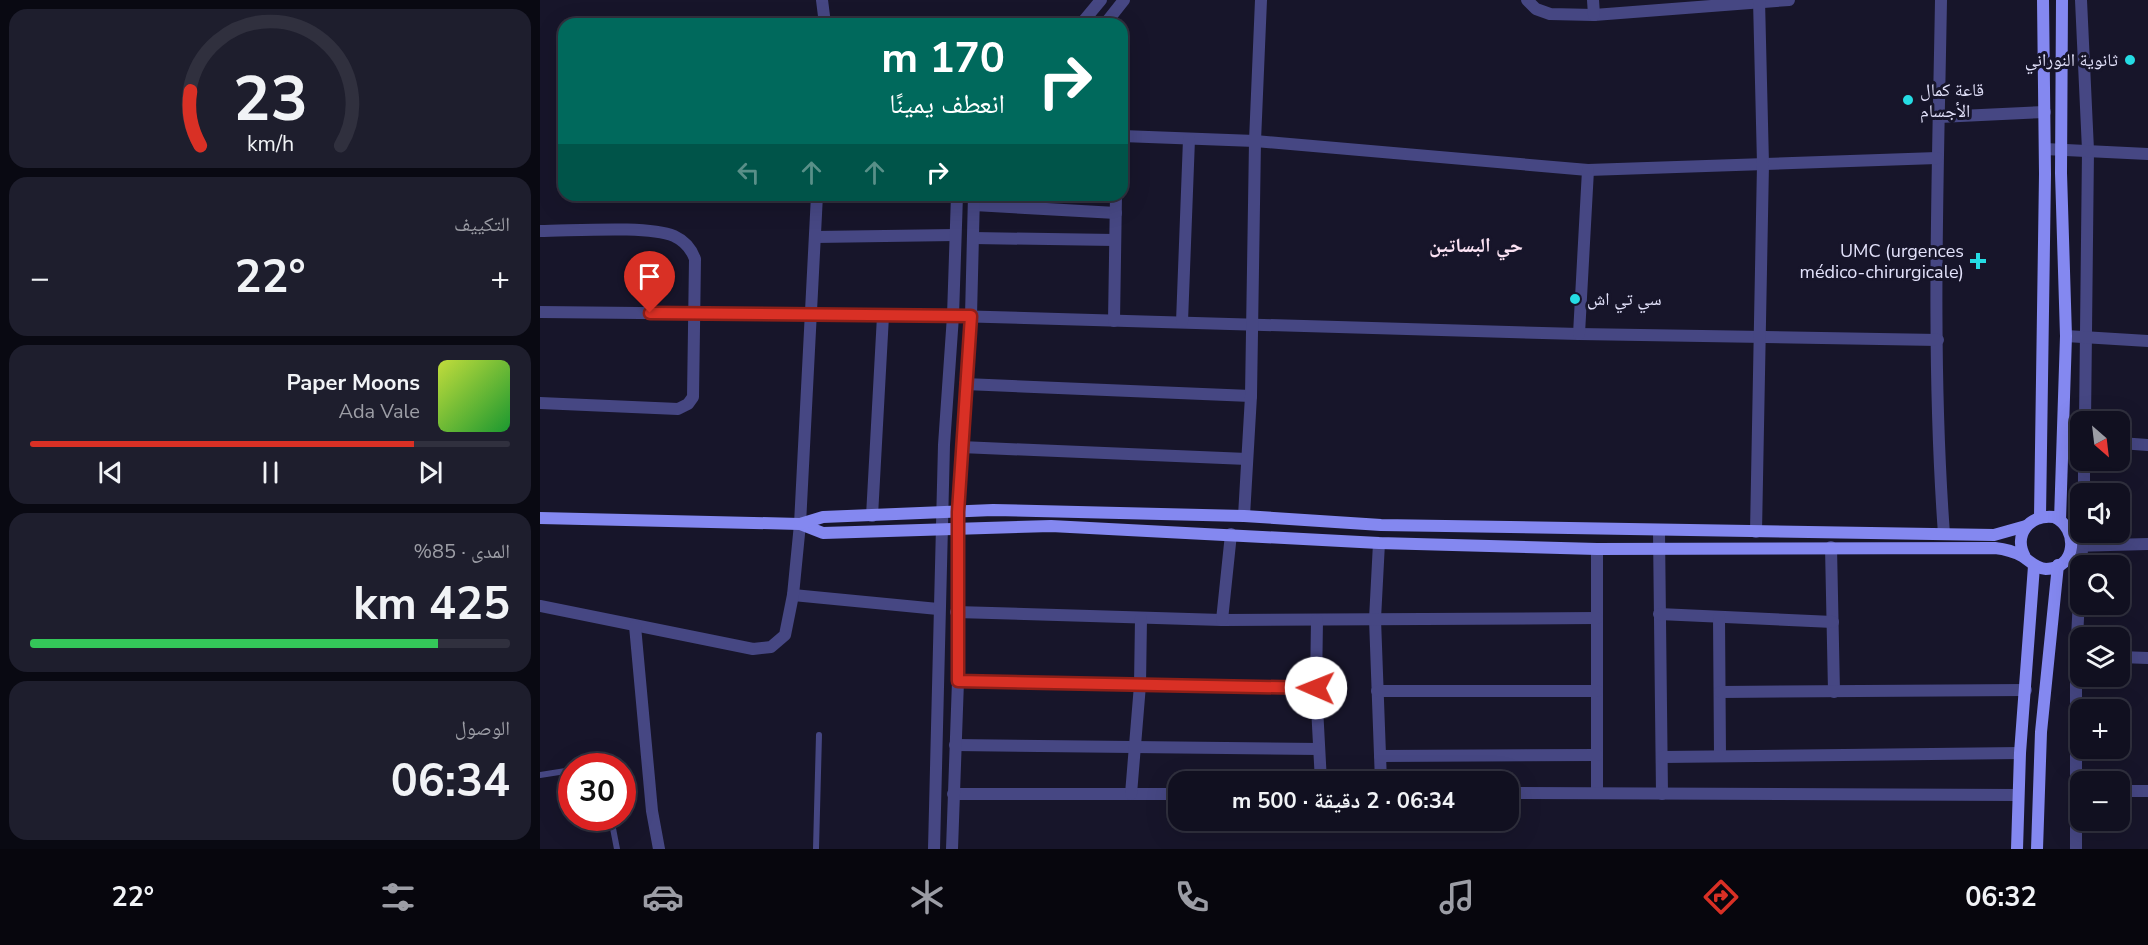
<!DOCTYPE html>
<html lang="ar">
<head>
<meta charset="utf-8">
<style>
  body { margin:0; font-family:"Nunito Sans","Noto Naskh Arabic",sans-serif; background:#1e1e2d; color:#f1f3f6; direction:rtl; height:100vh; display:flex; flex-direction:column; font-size:22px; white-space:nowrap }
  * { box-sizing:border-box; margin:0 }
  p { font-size:20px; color:#9c9da5 }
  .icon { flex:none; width:33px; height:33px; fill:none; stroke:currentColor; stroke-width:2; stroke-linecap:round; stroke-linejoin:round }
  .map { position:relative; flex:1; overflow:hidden; direction:ltr }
  .panel { display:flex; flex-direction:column; gap:9px; padding:9px; background:#090912; width:540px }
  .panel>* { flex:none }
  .top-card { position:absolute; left:18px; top:18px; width:570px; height:183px; border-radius:18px; box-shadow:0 6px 24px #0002,0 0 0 2px #30303e; direction:rtl; background:#00695c; color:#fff; overflow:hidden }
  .needle { width:39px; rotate:152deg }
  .buttons { position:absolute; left:1530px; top:411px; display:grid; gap:12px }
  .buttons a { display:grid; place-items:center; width:60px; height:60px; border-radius:12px; background:#111020; box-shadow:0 6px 24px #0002,0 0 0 2px #30303e; font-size:30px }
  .speed { position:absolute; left:18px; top:753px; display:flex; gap:12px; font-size:30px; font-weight:700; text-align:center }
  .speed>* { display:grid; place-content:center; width:78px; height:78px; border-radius:50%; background:#111020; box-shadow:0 6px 24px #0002,0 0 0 2px #30303e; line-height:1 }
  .speed .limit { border:9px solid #d22; background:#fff; color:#111 }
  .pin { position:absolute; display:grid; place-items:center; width:51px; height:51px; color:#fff; margin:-62px -26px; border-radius:50% 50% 50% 0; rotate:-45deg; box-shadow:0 0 6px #0007 }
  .pin .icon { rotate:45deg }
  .me { position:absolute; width:66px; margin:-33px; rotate:271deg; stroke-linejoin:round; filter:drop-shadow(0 0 4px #0008) }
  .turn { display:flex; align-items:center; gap:21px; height:126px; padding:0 24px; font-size:27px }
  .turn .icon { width:78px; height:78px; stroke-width:2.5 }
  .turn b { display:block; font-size:42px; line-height:51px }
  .lanes { display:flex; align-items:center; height:57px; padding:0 24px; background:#0003; justify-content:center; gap:30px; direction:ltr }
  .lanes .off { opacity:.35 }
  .big { font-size:45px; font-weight:700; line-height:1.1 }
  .panel .widget { flex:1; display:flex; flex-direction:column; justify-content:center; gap:9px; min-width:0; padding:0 21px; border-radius:18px; background:#1e1e2d }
  .panel .dial { align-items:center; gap:0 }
  .dial svg { height:156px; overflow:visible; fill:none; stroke:#30303e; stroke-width:7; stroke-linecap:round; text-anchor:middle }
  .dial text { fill:#f1f3f6; stroke:none }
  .song { display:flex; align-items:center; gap:18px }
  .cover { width:72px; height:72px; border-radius:9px; background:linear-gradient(135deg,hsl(70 70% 55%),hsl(130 70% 35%)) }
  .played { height:6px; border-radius:3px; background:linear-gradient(90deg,#d93025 80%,#30303e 80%) }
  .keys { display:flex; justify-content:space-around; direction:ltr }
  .heat { display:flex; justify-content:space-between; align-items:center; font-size:33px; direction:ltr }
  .charge { height:9px; border-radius:4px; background:linear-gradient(90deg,#34c759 85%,#30303e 0) }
  .trip { position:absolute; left:628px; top:771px; width:351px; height:60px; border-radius:18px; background:#111020; box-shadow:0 6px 24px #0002,0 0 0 2px #30303e; font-weight:700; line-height:60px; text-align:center; direction:rtl }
  .dock { display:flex; height:96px; justify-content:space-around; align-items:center; background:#07060d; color:#9c9da5 }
  .dock .icon { width:42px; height:42px }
  .dock .selected { color:#d93025 }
  .dock b { font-size:27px; color:#f1f3f6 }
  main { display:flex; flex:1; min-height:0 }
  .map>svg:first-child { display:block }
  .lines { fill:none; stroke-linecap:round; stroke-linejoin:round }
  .service { stroke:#464783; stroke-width:6 }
  .minor { stroke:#464783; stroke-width:12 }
  .tertiary { stroke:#464783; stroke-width:12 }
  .secondary { stroke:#8488f0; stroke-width:12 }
  .route-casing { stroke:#8d1f18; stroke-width:15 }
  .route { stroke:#d93025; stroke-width:10 }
  .poi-dot { fill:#25dce4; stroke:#17152a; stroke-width:2 }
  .labels { text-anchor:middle; stroke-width:6; stroke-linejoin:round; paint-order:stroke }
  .poi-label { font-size:18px; fill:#e3e2fb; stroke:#17152a; text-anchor:end }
  .neighbourhood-label { font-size:20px; font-weight:bold; fill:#fce3f4; stroke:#17152a }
</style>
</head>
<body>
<main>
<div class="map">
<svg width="1608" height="849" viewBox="0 0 1608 849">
  <rect width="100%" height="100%" fill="#17152a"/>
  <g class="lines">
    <g class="service">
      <polyline points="0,775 32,770"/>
      <polyline points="71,818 77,849"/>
      <polyline points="276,849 279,735"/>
    </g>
    <g class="minor">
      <polyline points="282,0 285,24"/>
      <polyline points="987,0 996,9 1010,14 1054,15 1249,0"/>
      <polyline points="1053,0 1054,15"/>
      <path d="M1401,0C1398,178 1391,356 1404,534"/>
      <polyline points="1541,0 1548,150 1545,422"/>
      <polyline points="1399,117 1505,112"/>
      <polyline points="582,136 715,141 1048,170 1397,158"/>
      <polyline points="1505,149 1608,154"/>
      <polyline points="434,205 576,213"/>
      <path d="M0,231C32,231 108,225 134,236C145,241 151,248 155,259L153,397L148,404L138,409L0,403"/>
      <polyline points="275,237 415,235"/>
      <polyline points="433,238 575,240"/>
      <polyline points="0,312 413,316 1039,334 1398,340"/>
      <polyline points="574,321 576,195"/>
      <polyline points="642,322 649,139"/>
      <polyline points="1039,334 1048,170"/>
      <polyline points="1526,336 1608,341"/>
      <polyline points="425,384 711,396"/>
      <polyline points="1580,443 1608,445"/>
      <polyline points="421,447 707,459"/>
      <polyline points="1544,494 1544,460"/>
      <polyline points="332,516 343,316"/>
      <polyline points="704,516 711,396 715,141 721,0"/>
      <polyline points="1119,532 1122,794"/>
      <polyline points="1216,532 1223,164 1219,0"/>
      <polyline points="839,543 835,619 841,782"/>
      <polyline points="1532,546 1608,544"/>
      <polyline points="1291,547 1294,692"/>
      <polyline points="1057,549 1057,793"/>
      <polyline points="1541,566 1543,532"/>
      <polyline points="253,595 398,609"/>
      <polyline points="0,606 213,649 231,647 245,635 253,595 260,524 277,195"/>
      <polyline points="416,612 682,620 1057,618"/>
      <polyline points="1119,614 1293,622"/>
      <polyline points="1179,617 1180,756"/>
      <polyline points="682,620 691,534"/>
      <polyline points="777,620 776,688 781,782"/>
      <polyline points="95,626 112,811 119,849"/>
      <polyline points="1580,657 1608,658"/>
      <polyline points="418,681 776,688"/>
      <polyline points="837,691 1057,691"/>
      <polyline points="1180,692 1486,690"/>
      <polyline points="415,745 779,749"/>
      <polyline points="840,756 1057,755"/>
      <polyline points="1122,757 1480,753"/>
      <polyline points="1580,791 1608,791"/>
      <polyline points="969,793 1478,795"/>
      <polyline points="413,794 639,794"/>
      <polyline points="591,794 600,685 601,618"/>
      <polyline points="1536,849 1536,657 1540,580"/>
    </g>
    <g class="tertiary">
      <polyline points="541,24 561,0"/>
      <polyline points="565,24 584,0"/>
      <polyline points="394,849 404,445 413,316 417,195"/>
      <polyline points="412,849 418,681 418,512 431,316 434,195"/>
    </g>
    <g class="secondary">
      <polyline points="1500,517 1505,174 1503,0"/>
      <path d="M0,518L260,524L283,533L511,526L839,543L1057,549L1455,548C1464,549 1473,551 1482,556C1490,561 1495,568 1506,569C1537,569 1539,528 1514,517C1489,514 1473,535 1485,557"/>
      <polyline points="1520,520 1526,336 1521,173 1522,0"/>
      <polyline points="260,524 283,517 453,510 704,516 841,525 1454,535 1486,526"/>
      <polyline points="1477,849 1480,753 1494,566"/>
      <polyline points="1497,849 1501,732 1518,565"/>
    </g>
  </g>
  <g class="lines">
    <defs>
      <polyline id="route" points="110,313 431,316 418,512 418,681 776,688"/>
    </defs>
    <use href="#route" class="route-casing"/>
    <use href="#route" class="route"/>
  </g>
  <g class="poi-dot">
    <circle cx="1590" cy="60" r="6"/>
    <circle cx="1368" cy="100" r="6"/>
    <path d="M1435 252h6v6h6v6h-6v6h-6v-6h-6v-6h6z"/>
    <circle cx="1035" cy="299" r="6"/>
  </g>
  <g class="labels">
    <g class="poi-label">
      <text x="1578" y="66">ثانوية النوراني</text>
      <text x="1380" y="96" text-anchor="start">قاعة كمال<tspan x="1380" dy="21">الأجسام</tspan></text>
      <text x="1424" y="257">UMC (urgences<tspan x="1424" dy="21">médico-chirurgicale)</tspan></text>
      <text x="1047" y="305" text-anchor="start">سي تي اش</text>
    </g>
    <g class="neighbourhood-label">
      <text x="936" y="252">حي البساتين</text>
    </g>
  </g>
</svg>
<div class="buttons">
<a><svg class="needle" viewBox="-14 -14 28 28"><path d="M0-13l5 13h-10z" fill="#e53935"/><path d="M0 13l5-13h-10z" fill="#9c9da5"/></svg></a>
<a><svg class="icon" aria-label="sound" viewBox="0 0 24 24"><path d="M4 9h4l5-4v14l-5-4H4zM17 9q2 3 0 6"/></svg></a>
<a><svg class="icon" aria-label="search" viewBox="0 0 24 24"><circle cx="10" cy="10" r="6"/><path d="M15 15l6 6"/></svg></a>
<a><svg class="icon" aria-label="layers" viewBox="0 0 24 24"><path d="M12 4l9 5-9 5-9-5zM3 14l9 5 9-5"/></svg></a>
<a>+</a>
<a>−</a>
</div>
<div class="speed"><div class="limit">30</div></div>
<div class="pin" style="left:110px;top:313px;background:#d93025"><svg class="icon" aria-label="arrive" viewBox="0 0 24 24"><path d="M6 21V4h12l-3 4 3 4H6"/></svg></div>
<svg class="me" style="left:776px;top:688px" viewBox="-20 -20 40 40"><circle r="19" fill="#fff"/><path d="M0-13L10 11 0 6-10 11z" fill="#d93025"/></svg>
<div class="trip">06:34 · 2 دقيقة · 500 m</div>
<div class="top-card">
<div class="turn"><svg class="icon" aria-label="right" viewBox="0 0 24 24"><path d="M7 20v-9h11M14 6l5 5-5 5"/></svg><div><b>170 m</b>انعطف يمينًا</div></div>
<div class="lanes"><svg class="icon off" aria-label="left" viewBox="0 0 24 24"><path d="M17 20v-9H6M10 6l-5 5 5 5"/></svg><svg class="icon off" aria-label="ahead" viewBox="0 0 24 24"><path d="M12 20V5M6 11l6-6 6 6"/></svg><svg class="icon off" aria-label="ahead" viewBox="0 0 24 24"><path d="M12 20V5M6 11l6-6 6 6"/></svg><svg class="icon" aria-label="right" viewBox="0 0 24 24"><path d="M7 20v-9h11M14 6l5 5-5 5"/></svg></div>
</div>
</div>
<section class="panel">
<div class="widget dial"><svg viewBox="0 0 100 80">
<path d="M14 69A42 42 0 1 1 86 69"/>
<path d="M14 69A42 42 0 0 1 9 41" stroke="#d93025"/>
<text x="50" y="56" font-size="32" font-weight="700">23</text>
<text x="50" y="72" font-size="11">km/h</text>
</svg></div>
<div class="widget"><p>التكييف</p>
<div class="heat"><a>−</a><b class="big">22°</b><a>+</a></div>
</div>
<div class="widget">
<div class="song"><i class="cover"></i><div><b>Paper Moons</b><p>Ada Vale</p></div></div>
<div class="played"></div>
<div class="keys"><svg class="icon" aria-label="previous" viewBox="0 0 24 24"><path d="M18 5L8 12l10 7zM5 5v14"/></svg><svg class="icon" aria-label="pause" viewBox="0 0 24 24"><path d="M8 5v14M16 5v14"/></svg><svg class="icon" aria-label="next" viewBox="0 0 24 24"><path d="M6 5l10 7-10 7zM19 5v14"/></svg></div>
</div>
<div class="widget"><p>المدى · 85%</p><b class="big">425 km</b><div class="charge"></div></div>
<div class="widget"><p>الوصول</p><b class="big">06:34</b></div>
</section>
</main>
<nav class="dock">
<b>06:32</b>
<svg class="icon selected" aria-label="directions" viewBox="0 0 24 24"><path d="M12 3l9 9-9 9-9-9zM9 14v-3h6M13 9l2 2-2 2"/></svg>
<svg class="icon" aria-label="music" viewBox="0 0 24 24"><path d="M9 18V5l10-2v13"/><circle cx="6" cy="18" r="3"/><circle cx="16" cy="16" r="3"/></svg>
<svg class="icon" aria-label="phone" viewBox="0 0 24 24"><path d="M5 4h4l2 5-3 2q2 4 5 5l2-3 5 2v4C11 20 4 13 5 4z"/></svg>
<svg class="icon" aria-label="climate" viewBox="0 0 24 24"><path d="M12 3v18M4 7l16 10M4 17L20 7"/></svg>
<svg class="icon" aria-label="car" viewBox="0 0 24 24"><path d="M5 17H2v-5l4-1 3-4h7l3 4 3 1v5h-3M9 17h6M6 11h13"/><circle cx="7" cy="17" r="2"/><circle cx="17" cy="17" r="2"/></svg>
<svg class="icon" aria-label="filters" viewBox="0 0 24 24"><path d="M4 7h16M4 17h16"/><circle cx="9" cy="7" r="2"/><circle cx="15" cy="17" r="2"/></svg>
<b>22°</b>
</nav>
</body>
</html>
